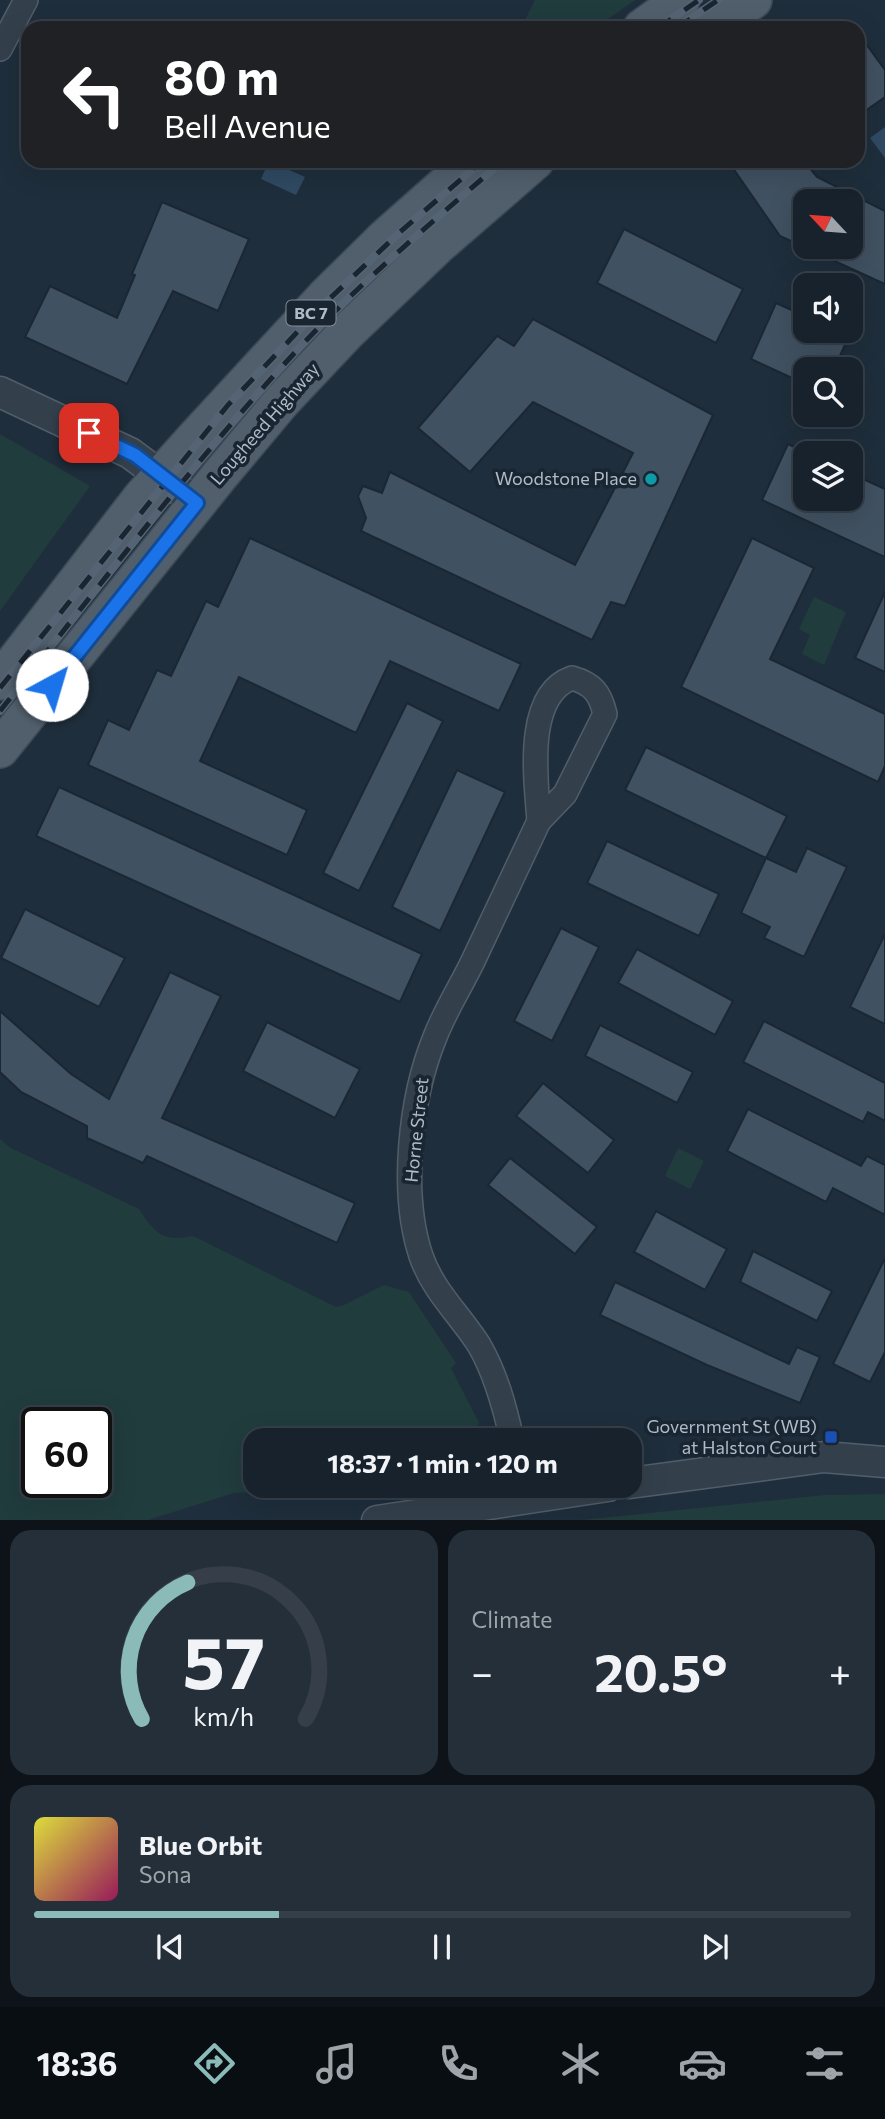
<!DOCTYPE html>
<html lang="en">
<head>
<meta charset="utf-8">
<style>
  body { margin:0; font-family:Commissioner,sans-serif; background:#242f39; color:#f1f3f6; height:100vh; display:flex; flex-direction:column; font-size:26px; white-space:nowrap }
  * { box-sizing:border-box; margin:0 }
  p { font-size:23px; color:#9ea4aa }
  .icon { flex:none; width:38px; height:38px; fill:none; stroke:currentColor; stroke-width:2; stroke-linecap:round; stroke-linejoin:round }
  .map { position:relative; height:1520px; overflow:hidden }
  .details { display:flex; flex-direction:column; gap:10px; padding:10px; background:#0d1319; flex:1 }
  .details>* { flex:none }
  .top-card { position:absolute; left:21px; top:21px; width:844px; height:147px; border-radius:21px; box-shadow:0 7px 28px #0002,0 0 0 2px #363f49; background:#202124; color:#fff; overflow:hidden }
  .needle { width:46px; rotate:296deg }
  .controls { position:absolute; left:793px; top:189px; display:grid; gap:14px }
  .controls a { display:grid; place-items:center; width:70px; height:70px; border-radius:14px; background:#17222d; box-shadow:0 7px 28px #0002,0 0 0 2px #363f49; font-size:35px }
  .speed { position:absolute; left:21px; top:1407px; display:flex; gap:14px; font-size:35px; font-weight:700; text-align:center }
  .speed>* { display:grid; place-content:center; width:91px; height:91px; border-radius:50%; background:#17222d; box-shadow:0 7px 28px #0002,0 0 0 2px #363f49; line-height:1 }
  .speed .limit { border:4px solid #111; border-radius:10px; background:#fff; color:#111 }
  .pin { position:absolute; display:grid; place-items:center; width:60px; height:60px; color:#fff; margin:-30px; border-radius:14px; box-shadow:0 4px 10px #0006 }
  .me { position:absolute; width:77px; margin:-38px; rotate:39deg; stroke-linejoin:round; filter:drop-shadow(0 0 5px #0008) }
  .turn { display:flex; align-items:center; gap:24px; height:147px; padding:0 28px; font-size:32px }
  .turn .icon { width:91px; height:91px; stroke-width:2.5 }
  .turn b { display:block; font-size:49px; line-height:60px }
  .big { font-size:52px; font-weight:700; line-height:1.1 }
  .details .tile { flex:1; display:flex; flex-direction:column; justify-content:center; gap:10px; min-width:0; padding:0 24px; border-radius:21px; background:#242f39 }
  .details .dial { align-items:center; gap:0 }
  .dial svg { height:182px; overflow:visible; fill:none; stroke:#363f49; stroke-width:7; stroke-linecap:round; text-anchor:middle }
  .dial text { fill:#f1f3f6; stroke:none }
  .song { display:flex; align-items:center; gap:21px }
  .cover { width:84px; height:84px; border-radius:10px; background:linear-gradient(135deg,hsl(60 70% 55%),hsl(330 70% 35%)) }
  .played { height:7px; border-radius:4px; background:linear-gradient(90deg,#8bbbb9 30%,#363f49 30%) }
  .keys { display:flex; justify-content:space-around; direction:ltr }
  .heat { display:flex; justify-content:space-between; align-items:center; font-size:38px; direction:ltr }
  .details .tiles { flex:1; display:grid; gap:10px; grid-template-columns:1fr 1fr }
  .tile:last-child { grid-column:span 2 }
  .trip { position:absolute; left:243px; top:1428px; width:399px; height:70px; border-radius:21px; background:#17222d; box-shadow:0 7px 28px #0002,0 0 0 2px #363f49; font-weight:700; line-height:70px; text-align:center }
  .tabs { display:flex; height:112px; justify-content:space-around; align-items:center; background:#090e12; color:#9ea4aa }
  .tabs .icon { width:49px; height:49px }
  .tabs .on { color:#8bbbb9 }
  .tabs b { font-size:32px; color:#f1f3f6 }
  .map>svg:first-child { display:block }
  .green { fill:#213c3d; fill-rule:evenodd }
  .water { fill:#2f4a63 }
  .building { fill:#405161; stroke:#1b2733; stroke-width:2; fill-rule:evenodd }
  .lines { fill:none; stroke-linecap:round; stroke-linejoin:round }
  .minor-casing { stroke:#515e6a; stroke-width:26 }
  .tertiary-casing { stroke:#515e6a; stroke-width:33 }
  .primary-casing { stroke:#3c4955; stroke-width:40 }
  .minor { stroke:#33404c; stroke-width:23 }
  .tertiary { stroke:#33404c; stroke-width:30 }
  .primary { stroke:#515f6c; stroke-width:37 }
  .rail-casing { stroke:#556474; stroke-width:8 }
  .rail { stroke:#192531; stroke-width:5; stroke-dasharray:16; stroke-linecap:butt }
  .route-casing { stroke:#114b97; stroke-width:18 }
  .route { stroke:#1a73e8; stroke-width:12 }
  .culture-dot { fill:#0f9aa8; stroke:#192531; stroke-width:2.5 }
  .transit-dot { fill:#1a4fb4; stroke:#192531; stroke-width:2.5 }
  .labels { text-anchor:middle; stroke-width:7; stroke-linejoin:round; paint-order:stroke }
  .shield { fill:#192531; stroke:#818e9b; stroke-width:2 }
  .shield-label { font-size:16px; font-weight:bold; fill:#aebbc8 }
  .street-label { font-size:18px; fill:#aebbc8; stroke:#192531 }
  .poi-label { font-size:18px; fill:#aebbc8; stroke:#192531; text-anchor:end }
</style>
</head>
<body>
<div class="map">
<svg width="885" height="1521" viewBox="0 0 885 1521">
  <rect width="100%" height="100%" fill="#1f2e3c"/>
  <g class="green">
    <polygon points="535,0 635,0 595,28 521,28"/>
    <polygon points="0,434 90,486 0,611"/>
    <polygon points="814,597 846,612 824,665 802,654 810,635 799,629"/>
    <path d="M0,1139L11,1148L139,1209C155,1234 163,1242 193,1236L336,1307L344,1305L384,1285L409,1292L456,1363L451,1368L479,1423L472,1440H256V1486H349L234,1493L148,1520H0ZM37,1423H96V1482H37Z"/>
    <polygon points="678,1148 704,1161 690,1189 665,1176"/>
    <polygon points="885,1494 885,1520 582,1520 825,1495"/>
  </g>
  <g class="water">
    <polygon points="885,127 885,158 870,138"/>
    <polygon points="269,161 305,177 296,195 261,179"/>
  </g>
  <g class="building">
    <polygon points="858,33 885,70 885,97 858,116"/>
    <path d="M728,161H804L817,177L885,211V284L780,236ZM805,201H850V247H805Z"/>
    <polygon points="162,202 249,239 218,311 173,291 127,384 25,337 50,286 117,318 135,275 132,274"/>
    <polygon points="624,229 743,289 716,343 597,283"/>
    <polygon points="776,303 805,316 805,331 836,331 849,336 834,369 805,369 805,384 751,359"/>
    <polygon points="533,319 713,415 625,606 611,602 592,640 361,531 366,518 358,496 363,486 382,493 390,472 575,565 633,453 533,402 470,472 418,428 497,336 514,346"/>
    <polygon points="788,444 805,452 805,499 850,499 850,473 885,489 885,557 762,500"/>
    <polygon points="250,538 521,664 499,711 390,661 356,733 239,677 200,761 307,810 287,855 88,765 108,720 129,730 157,670 171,676 206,601 218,607"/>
    <polygon points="752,538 814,568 770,659 885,714 885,766 878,782 681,687"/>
    <polygon points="885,592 885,672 855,658"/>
    <polygon points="407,703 443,721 359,891 323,873"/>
    <polygon points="646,747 787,816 766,858 625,790"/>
    <polygon points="457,770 505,792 440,931 392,907"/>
    <polygon points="59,787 422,954 400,1002 36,836"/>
    <polygon points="607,841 719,894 699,936 587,883"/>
    <polygon points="807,848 847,867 804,957 764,938 770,927 741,913 766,858 796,872"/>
    <polygon points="25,909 125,958 99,1007 1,958"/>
    <polygon points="561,928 599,947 552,1041 514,1021"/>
    <polygon points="885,934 885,1024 850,1007"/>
    <polygon points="637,949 733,1001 715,1035 618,983"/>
    <polygon points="170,972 221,996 162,1118 355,1203 337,1243 147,1156 143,1163 87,1138 87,1126 21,1092 0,1072 0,1011 71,1074 109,1099"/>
    <polygon points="764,1021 885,1083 885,1121 868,1112 863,1122 743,1062"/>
    <polygon points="267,1022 360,1069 335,1118 243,1071"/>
    <polygon points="600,1025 693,1072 677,1103 585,1056"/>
    <polygon points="543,1083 614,1140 588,1173 516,1116"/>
    <polygon points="748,1109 861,1166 867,1156 885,1165 885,1215 833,1188 826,1202 727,1151"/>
    <polygon points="510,1158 597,1227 575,1254 488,1185"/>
    <polygon points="656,1211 727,1249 705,1290 634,1252"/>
    <polygon points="753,1251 832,1291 817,1321 740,1282"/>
    <polygon points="885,1258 885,1352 870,1382 833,1364"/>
    <polygon points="615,1282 789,1364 797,1347 820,1357 800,1403 707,1365 600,1315"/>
  </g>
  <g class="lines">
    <defs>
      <g id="minor">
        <polyline points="0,49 26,0"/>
        <path d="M572,678C593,684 600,693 605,714L565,794L539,821C536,780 524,695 572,678Z"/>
        <path d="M512,1440C505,1408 496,1374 479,1345C460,1315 433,1291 421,1256C400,1193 410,1098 435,1037C445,1011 461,986 473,961C495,914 517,868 539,821"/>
      </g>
      <g id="tertiary">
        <polyline points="0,392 130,453 197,503"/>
        <polyline points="630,1483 824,1457 885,1462"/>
        <polyline points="377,1521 608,1486"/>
      </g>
      <g id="primary">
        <polyline points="642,28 681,0"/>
        <polyline points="712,28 753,0"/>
        <polyline points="0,681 142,497 194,439 326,296 386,237 472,161"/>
        <polyline points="0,749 220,475 282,401 347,332 437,246 535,161"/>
      </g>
    </defs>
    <use href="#minor" class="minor-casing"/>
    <use href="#tertiary" class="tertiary-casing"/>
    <use href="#primary" class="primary-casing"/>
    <use href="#minor" class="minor"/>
    <use href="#tertiary" class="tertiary"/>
    <use href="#primary" class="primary"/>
    <defs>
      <g id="rail">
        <polyline points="658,28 699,0"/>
        <polyline points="677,28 718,0"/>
        <polyline points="0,688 228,405 323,305 399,233 482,161"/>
        <path d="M0,711C98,588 193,462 300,347C363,280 433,221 503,161"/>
      </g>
    </defs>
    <use href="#rail" class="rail-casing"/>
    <use href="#rail" class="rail"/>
  </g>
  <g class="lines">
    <defs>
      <polyline id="route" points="52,685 197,503 135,455 89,433"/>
    </defs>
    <use href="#route" class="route-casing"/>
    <use href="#route" class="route"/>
  </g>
  <circle class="culture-dot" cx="651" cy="479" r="7"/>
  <rect class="transit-dot" x="824" y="1430" width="14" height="14" rx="3.5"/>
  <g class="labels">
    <rect class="shield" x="286.5" y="300.5" width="49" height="25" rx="5"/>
    <g class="shield-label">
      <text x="311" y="319">BC 7</text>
    </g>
    <g class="street-label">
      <text transform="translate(265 424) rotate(-49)" y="6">Lougheed Highway</text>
      <text transform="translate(417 1130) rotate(-84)" y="6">Horne Street</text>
    </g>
    <g class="poi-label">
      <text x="637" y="485">Woodstone Place</text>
      <text x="817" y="1433">Government St (WB)<tspan x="817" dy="21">at Halston Court</tspan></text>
    </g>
  </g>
</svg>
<div class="controls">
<a><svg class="needle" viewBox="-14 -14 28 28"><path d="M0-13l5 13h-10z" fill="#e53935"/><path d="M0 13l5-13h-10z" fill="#9ea4aa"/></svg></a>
<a><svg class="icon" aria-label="sound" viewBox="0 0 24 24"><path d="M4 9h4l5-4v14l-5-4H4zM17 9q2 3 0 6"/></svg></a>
<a><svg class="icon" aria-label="search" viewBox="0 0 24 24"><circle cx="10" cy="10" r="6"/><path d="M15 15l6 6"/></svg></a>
<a><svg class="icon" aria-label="layers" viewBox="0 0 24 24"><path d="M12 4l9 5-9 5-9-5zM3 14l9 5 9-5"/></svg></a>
</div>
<div class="speed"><div class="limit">60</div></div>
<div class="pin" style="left:89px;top:433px;background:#d93025"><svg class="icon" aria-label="arrive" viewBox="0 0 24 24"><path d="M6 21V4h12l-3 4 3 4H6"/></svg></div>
<svg class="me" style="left:52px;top:685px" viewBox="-20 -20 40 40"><circle r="19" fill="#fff"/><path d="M0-13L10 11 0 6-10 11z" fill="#1a73e8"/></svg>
<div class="trip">18:37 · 1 min · 120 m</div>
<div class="top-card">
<div class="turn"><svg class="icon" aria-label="left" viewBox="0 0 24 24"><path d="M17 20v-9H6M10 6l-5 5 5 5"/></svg><div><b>80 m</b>Bell Avenue</div></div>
</div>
</div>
<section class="details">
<div class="tiles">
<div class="tile dial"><svg viewBox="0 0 100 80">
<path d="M14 69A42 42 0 1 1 86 69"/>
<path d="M14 69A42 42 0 0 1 34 9" stroke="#8bbbb9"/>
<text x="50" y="56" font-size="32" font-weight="700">57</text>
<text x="50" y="72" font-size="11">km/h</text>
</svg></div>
<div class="tile"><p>Climate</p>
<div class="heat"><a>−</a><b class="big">20.5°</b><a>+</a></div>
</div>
<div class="tile">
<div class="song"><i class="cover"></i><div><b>Blue Orbit</b><p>Sona</p></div></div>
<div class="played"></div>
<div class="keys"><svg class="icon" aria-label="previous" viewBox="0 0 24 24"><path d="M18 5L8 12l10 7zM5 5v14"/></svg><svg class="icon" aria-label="pause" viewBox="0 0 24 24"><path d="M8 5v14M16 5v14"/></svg><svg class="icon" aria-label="next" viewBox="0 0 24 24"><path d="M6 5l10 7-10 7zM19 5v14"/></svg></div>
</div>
</div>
</section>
<nav class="tabs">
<b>18:36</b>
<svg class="icon on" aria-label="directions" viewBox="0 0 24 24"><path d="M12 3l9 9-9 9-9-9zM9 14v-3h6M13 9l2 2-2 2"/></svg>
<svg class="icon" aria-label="music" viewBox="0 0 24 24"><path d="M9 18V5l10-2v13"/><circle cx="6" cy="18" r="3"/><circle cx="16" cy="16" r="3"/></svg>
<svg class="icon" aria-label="phone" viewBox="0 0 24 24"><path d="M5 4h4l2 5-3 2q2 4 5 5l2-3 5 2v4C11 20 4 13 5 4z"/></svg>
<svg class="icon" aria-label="climate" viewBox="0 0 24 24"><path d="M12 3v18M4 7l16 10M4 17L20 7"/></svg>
<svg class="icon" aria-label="car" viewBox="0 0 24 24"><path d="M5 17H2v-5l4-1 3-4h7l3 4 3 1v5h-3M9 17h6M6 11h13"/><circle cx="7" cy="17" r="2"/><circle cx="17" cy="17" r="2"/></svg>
<svg class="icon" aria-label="filters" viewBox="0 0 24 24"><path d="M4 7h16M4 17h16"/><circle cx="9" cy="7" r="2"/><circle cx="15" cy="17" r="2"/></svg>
</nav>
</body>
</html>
